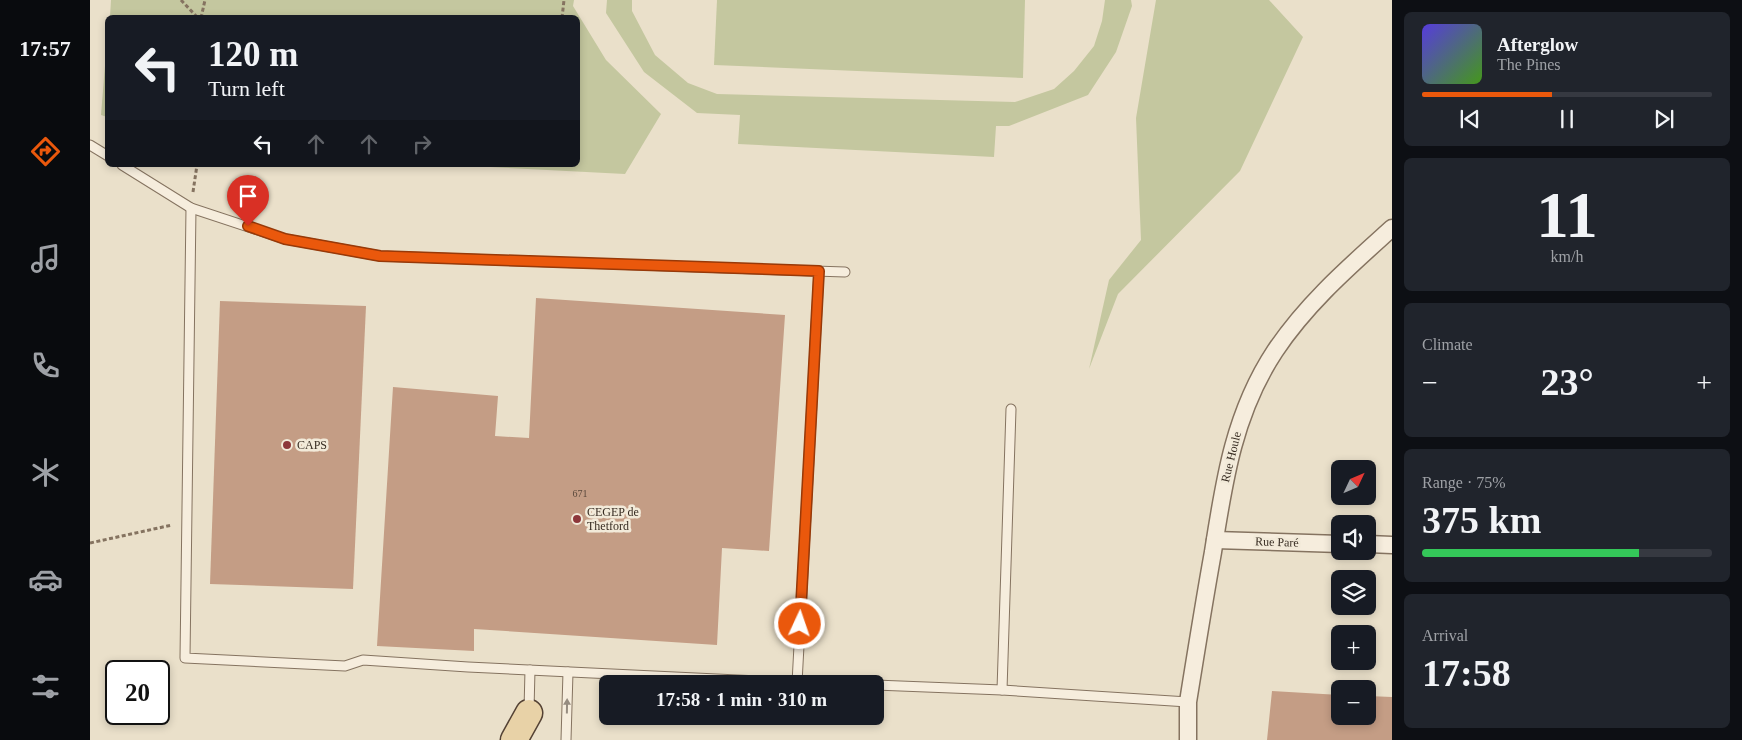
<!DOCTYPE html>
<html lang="en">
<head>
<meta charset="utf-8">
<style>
  body { margin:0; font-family:"Times New Roman",serif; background:#20242c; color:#f1f3f6; height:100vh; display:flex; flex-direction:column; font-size:19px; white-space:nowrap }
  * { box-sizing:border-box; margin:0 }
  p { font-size:16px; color:#9ea1a6 }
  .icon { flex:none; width:28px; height:28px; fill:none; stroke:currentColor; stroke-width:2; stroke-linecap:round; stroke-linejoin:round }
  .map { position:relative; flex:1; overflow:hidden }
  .details { display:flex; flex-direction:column; gap:12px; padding:12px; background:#0d0f14; width:350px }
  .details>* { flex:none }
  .hud { position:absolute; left:15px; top:15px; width:475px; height:152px; border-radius:8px; box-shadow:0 2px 8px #0003; background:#171b24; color:#f1f3f6; overflow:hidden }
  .needle { width:32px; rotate:46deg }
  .buttons { position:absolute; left:1241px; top:460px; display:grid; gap:10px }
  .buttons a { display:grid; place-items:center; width:45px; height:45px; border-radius:8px; background:#171b24; box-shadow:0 2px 8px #0003; font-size:25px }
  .speed { position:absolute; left:15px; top:660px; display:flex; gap:10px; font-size:25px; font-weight:700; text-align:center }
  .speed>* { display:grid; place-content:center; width:65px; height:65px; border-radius:50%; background:#171b24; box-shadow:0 2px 8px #0003; line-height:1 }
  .speed .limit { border:2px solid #111; border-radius:8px; background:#fff; color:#111 }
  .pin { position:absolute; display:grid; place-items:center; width:42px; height:42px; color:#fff; margin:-51px -21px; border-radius:50% 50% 50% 0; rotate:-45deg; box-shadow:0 0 5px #0007 }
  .pin .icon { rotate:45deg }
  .me { position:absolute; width:55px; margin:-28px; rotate:3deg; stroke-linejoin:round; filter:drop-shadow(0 0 4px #0008) }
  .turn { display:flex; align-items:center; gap:18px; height:105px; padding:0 20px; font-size:22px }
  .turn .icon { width:65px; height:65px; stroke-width:2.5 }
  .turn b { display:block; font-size:35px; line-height:42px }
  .lanes { display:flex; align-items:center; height:48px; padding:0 20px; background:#0003; justify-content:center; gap:25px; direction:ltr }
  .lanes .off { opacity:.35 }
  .big { font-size:38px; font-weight:700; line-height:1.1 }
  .details .tile { flex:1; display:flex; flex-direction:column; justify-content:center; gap:8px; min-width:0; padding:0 18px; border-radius:8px; background:#20242c }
  .details .dial { align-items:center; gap:0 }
  .dial b { font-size:65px; line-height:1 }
  .song { display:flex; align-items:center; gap:15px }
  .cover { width:60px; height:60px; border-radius:8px; background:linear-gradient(135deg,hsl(250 70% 55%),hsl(100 70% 35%)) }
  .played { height:5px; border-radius:2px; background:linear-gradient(90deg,#ea580c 45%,#363941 45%) }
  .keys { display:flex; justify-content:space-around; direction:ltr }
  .heat { display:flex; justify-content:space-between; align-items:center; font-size:28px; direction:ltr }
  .charge { height:8px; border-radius:4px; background:linear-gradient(90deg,#34c759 75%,#363941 0) }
  .trip { position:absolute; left:509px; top:675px; width:285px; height:50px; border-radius:8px; background:#171b24; box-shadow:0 2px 8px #0003; font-weight:700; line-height:50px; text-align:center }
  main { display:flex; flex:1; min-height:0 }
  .tab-bar { display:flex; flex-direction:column; width:90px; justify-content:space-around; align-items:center; background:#090b0e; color:#9ea1a6 }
  .tab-bar .icon { width:35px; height:35px }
  .tab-bar .active { color:#ea580c }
  .tab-bar b { font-size:22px; color:#f1f3f6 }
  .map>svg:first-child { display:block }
  .green { fill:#c4c79f }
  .building { fill:#c49d85 }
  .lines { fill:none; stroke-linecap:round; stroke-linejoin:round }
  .lane-casing { stroke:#857360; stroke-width:11 }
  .street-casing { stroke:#857360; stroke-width:19 }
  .primary-casing { stroke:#544234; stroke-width:29 }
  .path { stroke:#857360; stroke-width:3; stroke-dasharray:4 2.5; stroke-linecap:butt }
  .lane { stroke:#f6eddd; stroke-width:9 }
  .street { stroke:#f6eddd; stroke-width:16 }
  .primary { stroke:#e8d2a7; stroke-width:26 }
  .oneway { fill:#968c80 }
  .route-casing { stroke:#983908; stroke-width:12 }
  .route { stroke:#ea580c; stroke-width:9 }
  .poi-dot { fill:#8d373a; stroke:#f2ead9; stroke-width:2 }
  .labels { text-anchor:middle; stroke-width:5; stroke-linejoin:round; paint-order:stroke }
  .number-label { font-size:10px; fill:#5a483b }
  .poi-label { font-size:12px; fill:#372c22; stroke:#f2ead9; text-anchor:start }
  .street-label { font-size:12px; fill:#372c22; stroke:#f2ead9 }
</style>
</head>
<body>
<main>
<nav class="tab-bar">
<b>17:57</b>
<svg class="icon active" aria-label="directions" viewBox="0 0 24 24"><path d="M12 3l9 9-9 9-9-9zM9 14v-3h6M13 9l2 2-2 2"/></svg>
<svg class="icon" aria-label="music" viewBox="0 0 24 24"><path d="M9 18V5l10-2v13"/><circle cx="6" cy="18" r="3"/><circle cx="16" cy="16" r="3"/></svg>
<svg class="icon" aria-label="phone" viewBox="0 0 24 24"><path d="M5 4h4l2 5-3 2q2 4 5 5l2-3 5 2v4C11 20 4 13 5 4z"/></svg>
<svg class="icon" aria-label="climate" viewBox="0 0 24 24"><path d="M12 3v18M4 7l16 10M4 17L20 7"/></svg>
<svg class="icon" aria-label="car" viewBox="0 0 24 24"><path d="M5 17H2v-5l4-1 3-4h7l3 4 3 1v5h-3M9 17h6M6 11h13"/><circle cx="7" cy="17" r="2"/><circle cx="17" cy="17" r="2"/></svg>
<svg class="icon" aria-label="filters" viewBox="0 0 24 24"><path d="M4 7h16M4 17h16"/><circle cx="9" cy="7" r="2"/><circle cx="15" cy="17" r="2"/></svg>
</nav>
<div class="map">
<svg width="1302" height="740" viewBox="0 0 1302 740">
  <rect width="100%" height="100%" fill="#eae0ca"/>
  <g class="green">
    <polygon points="21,0 484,0 483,6 516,60 571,114 535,174 361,165 488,165 488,18 20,17"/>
    <polygon points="517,0 542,0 542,11 565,55 598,83 627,94 925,102 964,89 984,71 1004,46 1012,21 1015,0 1041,0 1042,6 1026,52 998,95 919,126 906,126 904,157 648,144 650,115 607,113 554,72 516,13"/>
    <polygon points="627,0 935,0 933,78 624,65"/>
    <polygon points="1066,0 1179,0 1213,37 1150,171 1028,294 999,369 1019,280 1051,240 1046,118"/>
    <polygon points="17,41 17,117 11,115"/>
  </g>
  <g class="building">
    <polygon points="446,298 695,315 679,551 632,548 627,645 384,629 384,651 287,646 303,387 408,396 405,436 439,438"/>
    <polygon points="130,301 276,306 263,589 120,584"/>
    <polygon points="1182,691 1250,695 1250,716 1278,716 1278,696 1302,697 1302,740 1177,740"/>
  </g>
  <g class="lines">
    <defs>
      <g id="lane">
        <polyline points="0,145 18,156"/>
        <polyline points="32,165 101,208 195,239 290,256 755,272"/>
        <polyline points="101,208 95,658 255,666 273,660 378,667 732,684"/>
        <polyline points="707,683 729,271"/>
        <polyline points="785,685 912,690 1098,702"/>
        <polyline points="912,690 921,409"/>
        <polyline points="439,710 440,670"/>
        <polyline points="476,740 478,672"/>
      </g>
      <g id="street">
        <polyline points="1125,540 1250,544"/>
        <polyline points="1278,544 1302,545"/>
        <path d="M1098,740V702C1106,652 1114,602 1123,552C1134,481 1144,413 1185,351C1217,303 1260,266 1302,228"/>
      </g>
      <polyline id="primary" points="424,740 439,713"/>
    </defs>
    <use href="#lane" class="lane-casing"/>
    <use href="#street" class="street-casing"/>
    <use href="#primary" class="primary-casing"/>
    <g class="path">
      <polyline points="91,0 108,18"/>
      <polyline points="111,18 115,0"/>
      <polyline points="472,18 474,0"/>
      <polyline points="103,192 107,165"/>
      <polyline points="0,543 82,525"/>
    </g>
    <use href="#lane" class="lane"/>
    <use href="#street" class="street"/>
    <use href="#primary" class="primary"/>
  </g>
  <defs><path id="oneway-solid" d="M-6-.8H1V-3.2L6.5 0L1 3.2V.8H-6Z" transform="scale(1.25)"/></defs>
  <use class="oneway" href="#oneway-solid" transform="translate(477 706) rotate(-89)"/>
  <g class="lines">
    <defs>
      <polyline id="route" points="158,226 195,239 290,256 729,271 710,624"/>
    </defs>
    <use href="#route" class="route-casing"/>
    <use href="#route" class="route"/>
  </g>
  <g class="poi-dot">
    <circle cx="197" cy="445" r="5"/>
    <circle cx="487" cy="519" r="5"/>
  </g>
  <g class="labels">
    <g class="number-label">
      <text x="490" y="497">671</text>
    </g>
    <g class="poi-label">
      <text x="207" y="449">CAPS</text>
      <text x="497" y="516">CEGEP de<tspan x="497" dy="14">Thetford</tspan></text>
    </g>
    <g class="street-label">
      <text transform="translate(1141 457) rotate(-76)" y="4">Rue Houle</text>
      <text transform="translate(1187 542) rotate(2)" y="4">Rue Paré</text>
    </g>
  </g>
</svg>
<div class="buttons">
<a><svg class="needle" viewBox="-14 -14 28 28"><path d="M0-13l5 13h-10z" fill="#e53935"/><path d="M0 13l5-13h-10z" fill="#9ea1a6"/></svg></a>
<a><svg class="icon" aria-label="sound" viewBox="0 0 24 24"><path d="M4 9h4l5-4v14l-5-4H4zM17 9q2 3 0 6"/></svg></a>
<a><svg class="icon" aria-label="layers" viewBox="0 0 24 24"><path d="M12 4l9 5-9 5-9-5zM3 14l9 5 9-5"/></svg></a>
<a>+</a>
<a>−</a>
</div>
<div class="speed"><div class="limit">20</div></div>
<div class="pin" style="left:158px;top:226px;background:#d93025"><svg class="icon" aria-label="arrive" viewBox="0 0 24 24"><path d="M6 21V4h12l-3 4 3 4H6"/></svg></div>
<svg class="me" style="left:710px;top:624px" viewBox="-20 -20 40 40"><circle r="17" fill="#ea580c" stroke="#fff" stroke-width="3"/><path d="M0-11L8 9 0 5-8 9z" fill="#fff"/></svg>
<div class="trip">17:58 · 1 min · 310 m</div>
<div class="hud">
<div class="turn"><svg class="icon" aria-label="left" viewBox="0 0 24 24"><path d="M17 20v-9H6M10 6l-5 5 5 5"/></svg><div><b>120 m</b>Turn left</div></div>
<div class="lanes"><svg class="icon" aria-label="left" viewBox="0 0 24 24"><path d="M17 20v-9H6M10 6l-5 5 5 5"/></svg><svg class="icon off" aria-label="ahead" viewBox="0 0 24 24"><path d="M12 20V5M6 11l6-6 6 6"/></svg><svg class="icon off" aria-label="ahead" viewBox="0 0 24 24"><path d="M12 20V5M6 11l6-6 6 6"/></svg><svg class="icon off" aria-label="right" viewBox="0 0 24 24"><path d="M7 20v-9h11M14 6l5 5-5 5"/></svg></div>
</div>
</div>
<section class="details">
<div class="tile">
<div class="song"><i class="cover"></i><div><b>Afterglow</b><p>The Pines</p></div></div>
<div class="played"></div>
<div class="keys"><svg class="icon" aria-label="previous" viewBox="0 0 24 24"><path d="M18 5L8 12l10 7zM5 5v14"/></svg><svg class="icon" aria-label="pause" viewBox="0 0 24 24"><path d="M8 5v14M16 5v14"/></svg><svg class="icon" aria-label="next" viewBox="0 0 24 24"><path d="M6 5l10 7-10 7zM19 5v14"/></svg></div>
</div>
<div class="tile dial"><b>11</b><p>km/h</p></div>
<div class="tile"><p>Climate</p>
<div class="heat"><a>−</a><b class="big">23°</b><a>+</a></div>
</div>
<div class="tile"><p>Range · 75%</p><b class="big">375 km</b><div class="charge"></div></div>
<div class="tile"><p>Arrival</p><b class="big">17:58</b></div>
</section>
</main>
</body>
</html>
